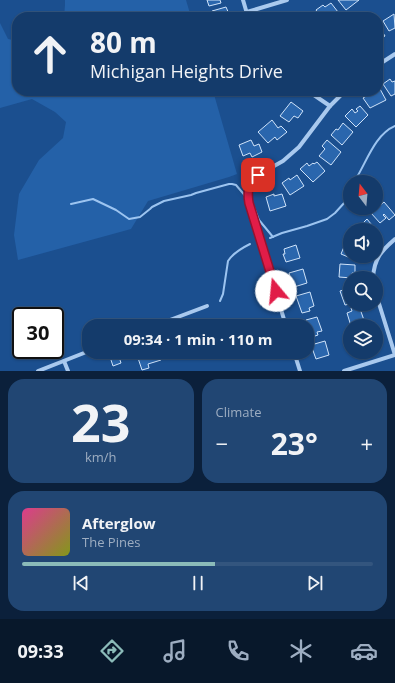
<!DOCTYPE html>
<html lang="en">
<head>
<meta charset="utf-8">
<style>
  body { margin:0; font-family:"Open Sans",sans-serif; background:#214673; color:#f1f3f6; height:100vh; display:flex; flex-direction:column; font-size:15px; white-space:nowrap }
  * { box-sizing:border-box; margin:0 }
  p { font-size:13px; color:#9dadc1 }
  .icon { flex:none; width:22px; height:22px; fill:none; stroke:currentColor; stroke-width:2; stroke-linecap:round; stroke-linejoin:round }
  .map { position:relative; height:371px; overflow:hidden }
  .drawer { display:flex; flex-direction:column; gap:8px; padding:8px; background:#0b203b; flex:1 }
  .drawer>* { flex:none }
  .hud { position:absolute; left:12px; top:12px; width:371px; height:84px; border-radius:16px; box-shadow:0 1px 3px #0004,0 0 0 1px #33557e; background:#143b6b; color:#f1f3f6; overflow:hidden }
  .needle { width:26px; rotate:344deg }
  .fabs { position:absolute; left:343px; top:175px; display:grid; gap:8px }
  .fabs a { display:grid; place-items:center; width:40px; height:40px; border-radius:50%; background:#143b6b; box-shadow:0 1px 3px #0004,0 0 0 1px #33557e; font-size:20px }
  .speed { position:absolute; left:12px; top:307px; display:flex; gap:8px; font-size:20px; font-weight:700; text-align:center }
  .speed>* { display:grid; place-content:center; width:52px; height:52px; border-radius:50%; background:#143b6b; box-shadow:0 1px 3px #0004,0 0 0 1px #33557e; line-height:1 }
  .speed .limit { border:2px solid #111; border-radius:6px; background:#fff; color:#111 }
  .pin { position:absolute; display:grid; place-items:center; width:34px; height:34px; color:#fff; margin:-17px; border-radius:8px; box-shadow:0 2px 6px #0006 }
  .me { position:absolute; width:44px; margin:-22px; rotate:343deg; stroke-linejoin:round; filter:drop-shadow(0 0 3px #0008) }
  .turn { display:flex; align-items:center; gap:14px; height:84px; padding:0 12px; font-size:18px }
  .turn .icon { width:52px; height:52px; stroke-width:2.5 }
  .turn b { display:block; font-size:28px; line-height:34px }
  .big { font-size:30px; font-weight:700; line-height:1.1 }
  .drawer .tile { flex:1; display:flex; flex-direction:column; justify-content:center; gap:6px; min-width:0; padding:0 14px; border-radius:16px; background:#214673 }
  .drawer .dial { align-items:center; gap:0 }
  .dial b { font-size:52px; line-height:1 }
  .song { display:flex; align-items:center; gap:12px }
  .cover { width:48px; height:48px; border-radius:6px; background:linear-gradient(135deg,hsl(330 70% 55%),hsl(70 70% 35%)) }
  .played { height:4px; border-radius:2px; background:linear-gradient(90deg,#8bbbb9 55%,#33557e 55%) }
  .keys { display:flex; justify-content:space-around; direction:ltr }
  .heat { display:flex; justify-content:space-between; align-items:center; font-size:22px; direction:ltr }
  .drawer .tiles { flex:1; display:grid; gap:8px; grid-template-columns:1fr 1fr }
  .tile:last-child { grid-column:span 2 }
  .trip { position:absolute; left:82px; top:319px; width:232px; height:40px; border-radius:16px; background:#143b6b; box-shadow:0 1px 3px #0004,0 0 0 1px #33557e; font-weight:700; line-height:40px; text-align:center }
  .dock { display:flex; height:64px; justify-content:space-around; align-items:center; background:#08182b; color:#9dadc1 }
  .dock .icon { width:28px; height:28px }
  .dock .on { color:#8bbbb9 }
  .dock b { font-size:18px; color:#f1f3f6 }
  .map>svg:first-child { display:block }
  .green { fill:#2461a8 }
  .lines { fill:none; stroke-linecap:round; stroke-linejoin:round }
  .stream { stroke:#9cc4f0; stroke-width:2 }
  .building { fill:#2a66ad; stroke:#cfe3fa }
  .street { stroke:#a9c9ee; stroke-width:4 }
  .route-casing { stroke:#92132f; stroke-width:10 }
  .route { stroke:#e11d48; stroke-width:7 }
</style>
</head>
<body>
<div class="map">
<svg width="395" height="371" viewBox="0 0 395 371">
  <rect width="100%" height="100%" fill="#1b4f8f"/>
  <g class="green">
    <polygon points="65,0 186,0 191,17 64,17 65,5"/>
    <polygon points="0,23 8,39 17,41 17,91 213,91 237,174 229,177 148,201 131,229 18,260 14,235 19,194 39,160 63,138 66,122 55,112 32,99 0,108"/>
  </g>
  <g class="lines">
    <g class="stream">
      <path d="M354,182C366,164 374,135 395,126"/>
      <polyline points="71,204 93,199 116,210 129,219 140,217 150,209 152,207 164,201 191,195 196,193 229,184 232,184 236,185 253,205 259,220 273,237"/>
      <polyline points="270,238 282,233 307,226 327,219 335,213 345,202 346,194 350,188"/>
      <path d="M220,301L223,294L228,261C233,253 242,248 250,244"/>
    </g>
  </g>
  <g class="building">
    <polygon points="207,0 220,0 221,3 209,6"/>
    <polygon points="338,0 359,0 346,10"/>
    <polygon points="331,3 338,12 332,17 324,17 323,16 321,17 316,10 323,5 325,7"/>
    <polygon points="226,7 229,14 226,15 227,17 214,17 212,11"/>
    <polygon points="394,14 395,28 389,31 383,21"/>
    <polygon points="378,25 385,36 378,40"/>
    <polygon points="390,79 392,82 395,81 395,94 391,96 383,84"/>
    <polygon points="380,89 386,100 370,108 363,98 375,91 378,91 378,90"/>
    <polygon points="291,102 303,111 298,118 294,116 289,122 280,116"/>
    <polygon points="360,106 368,115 356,127 345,116 352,109 355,113 358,111 356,109"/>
    <polygon points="272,120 278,128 281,126 287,132 277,140 275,137 268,143 258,132"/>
    <polygon points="343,123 353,132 342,145 331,135 336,129 338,130"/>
    <polygon points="251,140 254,146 259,144 262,152 252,157 250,153 243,156 239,145"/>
    <polygon points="327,140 341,152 331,165 319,156 325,149 322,146"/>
    <polygon points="317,162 325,171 313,182 300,169 307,163 309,166 313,163 314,164"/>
    <polygon points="297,175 304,186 290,195 282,183 289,178 290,180"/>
    <polygon points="274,194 274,196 282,194 286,206 270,211 266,197"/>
    <polygon points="384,202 395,215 389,220 384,214 383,215 386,218 380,223 371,213"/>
    <polygon points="367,219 376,230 356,230"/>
    <polygon points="348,237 350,238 350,256 355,256 353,259 341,254"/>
    <polygon points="296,245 300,258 286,262 283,254 285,254 284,249"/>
    <polygon points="340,264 355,265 355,273 352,273 352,278 339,277"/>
    <polygon points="303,269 307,283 294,287 289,273"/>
    <polygon points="350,288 350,304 345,305 340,291"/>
    <polygon points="310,292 314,306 309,308 310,311 302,313 296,296"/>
    <polygon points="359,306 365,323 356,326 351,326 347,313 352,311 351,308"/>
    <polygon points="317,317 322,331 317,332 318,335 309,338 307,331 307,326 306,326 305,325 307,324 306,320"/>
    <polygon points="325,341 329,355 316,359 311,345"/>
    <polygon points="151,352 159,352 161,360 148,364 149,368 142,370 137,355 144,353 146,357 152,355"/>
    <polygon points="118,354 121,363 113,366 110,357"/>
  </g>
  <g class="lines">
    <g class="street">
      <polyline points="243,0 248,17"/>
      <polyline points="247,12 287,0"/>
      <polyline points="378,65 395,54"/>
      <polyline points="308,91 330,106"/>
      <path d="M373,278C374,259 381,251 395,239"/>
      <polyline points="376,294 395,355"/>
      <polyline points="154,326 207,306"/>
      <polyline points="286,326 251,210 248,192 251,183 254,179 258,175 283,161 299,147 330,106 345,91"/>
      <polyline points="294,352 300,371"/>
      <polyline points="64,361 68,371"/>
      <polyline points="38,371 89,351"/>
      <polyline points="344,371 395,355"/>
    </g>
  </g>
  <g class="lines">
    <defs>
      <path id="route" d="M258,175C248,184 247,191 249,203L276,291"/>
    </defs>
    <use href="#route" class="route-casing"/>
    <use href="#route" class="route"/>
  </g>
</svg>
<div class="fabs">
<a><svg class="needle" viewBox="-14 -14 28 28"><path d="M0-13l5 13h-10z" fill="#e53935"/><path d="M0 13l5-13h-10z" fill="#9dadc1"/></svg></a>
<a><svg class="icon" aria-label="sound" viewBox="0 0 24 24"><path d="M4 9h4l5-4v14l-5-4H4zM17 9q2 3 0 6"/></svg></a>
<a><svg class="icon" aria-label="search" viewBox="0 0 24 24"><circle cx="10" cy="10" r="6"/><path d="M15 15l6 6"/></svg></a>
<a><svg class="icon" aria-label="layers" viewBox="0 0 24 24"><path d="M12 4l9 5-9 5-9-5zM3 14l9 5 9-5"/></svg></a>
</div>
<div class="speed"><div class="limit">30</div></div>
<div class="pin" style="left:258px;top:175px;background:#d93025"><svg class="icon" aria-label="arrive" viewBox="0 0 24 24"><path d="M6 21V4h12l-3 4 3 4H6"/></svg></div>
<svg class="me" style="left:276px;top:291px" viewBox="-20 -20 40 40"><circle r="19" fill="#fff"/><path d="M0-13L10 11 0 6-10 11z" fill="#e11d48"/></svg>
<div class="trip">09:34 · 1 min · 110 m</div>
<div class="hud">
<div class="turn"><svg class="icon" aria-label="ahead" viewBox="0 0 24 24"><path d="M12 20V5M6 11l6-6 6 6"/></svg><div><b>80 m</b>Michigan Heights Drive</div></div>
</div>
</div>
<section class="drawer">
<div class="tiles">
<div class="tile dial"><b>23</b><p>km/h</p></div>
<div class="tile"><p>Climate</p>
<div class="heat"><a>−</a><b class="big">23°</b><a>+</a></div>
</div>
<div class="tile">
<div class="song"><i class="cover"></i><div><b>Afterglow</b><p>The Pines</p></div></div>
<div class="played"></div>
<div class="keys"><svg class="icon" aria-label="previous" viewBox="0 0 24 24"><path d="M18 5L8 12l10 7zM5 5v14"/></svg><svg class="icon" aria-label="pause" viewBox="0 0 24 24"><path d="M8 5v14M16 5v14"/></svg><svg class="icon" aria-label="next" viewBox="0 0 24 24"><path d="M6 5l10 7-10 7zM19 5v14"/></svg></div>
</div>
</div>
</section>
<nav class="dock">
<b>09:33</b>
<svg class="icon on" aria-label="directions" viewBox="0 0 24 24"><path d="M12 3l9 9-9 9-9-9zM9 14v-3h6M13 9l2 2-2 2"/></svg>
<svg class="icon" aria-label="music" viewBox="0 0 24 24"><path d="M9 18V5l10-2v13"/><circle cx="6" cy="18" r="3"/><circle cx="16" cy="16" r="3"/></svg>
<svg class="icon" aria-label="phone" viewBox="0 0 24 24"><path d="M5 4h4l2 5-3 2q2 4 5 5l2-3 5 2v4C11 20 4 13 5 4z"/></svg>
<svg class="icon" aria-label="climate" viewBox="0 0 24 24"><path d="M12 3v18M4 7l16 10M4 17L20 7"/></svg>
<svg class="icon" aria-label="car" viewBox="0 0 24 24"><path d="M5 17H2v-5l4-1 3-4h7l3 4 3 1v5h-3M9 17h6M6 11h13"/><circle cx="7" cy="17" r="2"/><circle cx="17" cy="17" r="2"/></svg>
</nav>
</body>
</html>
